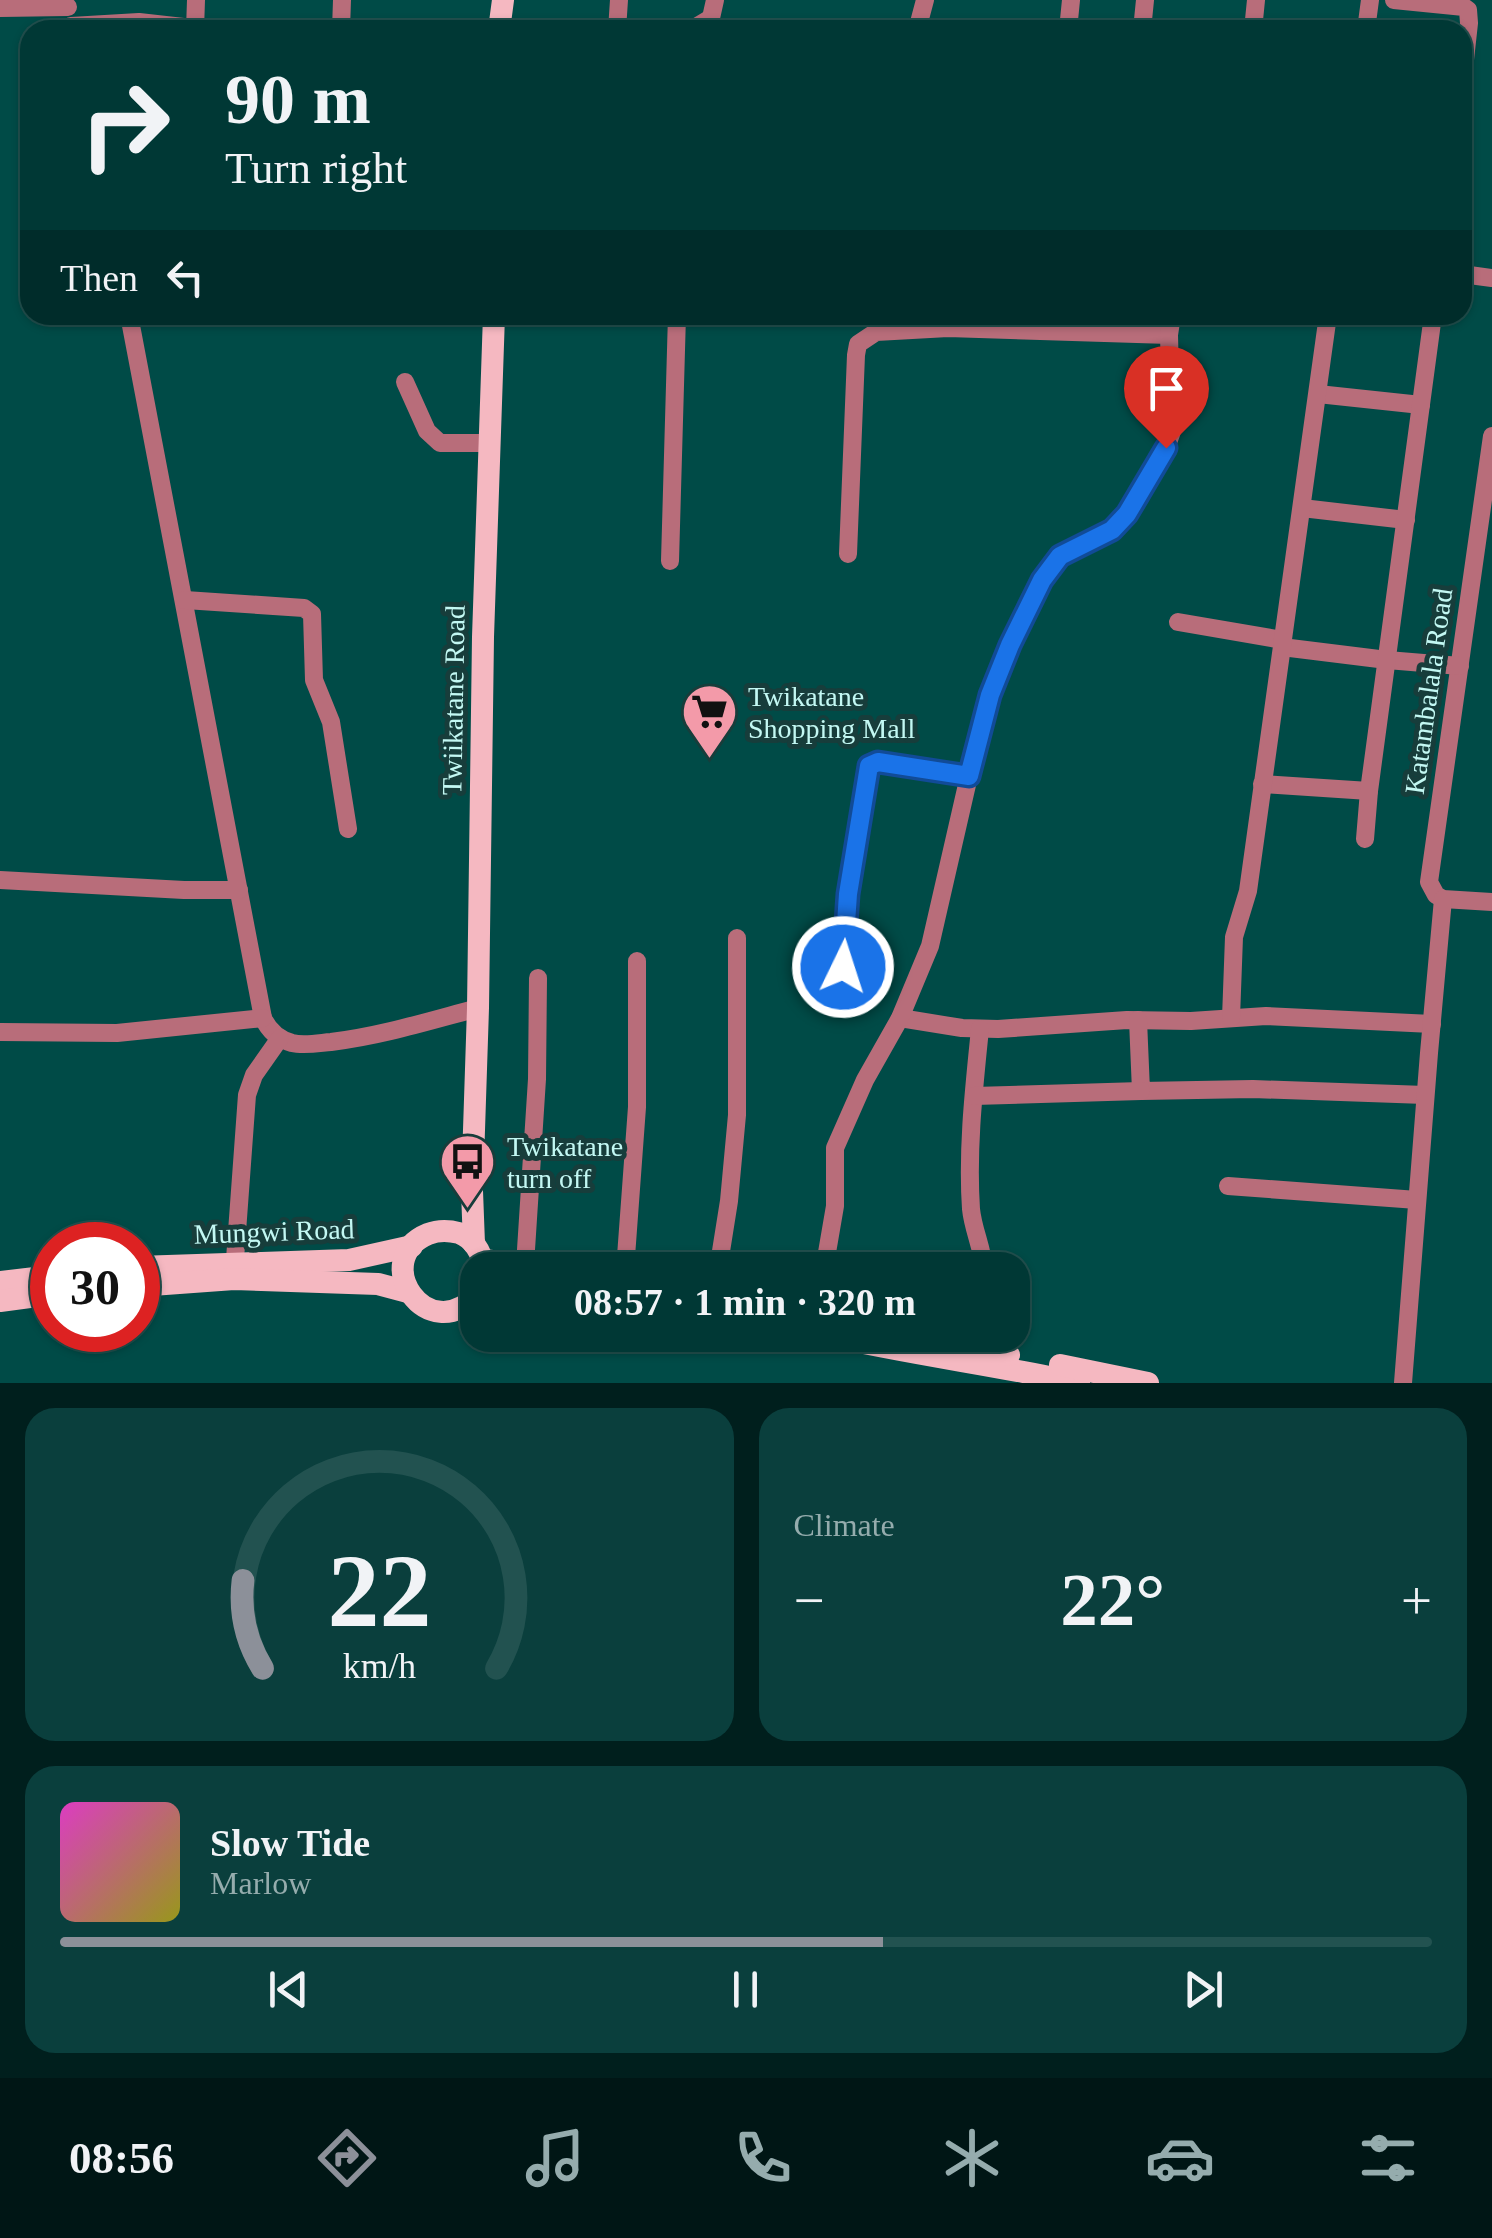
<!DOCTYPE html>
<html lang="en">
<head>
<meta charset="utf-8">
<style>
  body { margin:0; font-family:Georgia,serif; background:#0a3f3d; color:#f1f3f6; height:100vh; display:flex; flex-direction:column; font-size:38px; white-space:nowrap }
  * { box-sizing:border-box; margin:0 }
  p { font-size:32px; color:#95acad }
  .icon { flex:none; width:55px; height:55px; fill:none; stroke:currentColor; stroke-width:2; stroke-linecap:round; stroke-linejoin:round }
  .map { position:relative; height:1383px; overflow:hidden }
  .panel { display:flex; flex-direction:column; gap:25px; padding:25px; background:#001f1d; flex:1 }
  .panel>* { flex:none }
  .hud { position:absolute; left:20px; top:20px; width:1452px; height:305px; border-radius:30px; box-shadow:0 2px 8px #0004,0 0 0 2px #225250; background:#003835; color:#f1f3f6; overflow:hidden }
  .speed { position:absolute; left:30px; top:1222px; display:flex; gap:20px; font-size:50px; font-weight:700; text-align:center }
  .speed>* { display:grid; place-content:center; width:130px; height:130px; border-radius:50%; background:#003835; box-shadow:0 2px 8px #0004,0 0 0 2px #225250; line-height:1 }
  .speed .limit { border:15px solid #d22; background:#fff; color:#111 }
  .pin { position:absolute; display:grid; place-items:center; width:85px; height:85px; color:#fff; margin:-102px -42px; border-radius:50% 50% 50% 0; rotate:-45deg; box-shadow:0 0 10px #0007 }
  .pin .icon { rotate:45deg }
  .me { position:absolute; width:110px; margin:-55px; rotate:4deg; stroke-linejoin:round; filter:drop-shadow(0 0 8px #0008) }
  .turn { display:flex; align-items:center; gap:35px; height:210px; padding:0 40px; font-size:45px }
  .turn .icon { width:130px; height:130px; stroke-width:2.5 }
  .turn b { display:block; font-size:70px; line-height:85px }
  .then { display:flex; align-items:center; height:95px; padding:0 40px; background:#0003; gap:20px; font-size:38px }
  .big { font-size:75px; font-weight:700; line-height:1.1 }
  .panel .widget { flex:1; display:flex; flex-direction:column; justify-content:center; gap:15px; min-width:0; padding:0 35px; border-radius:30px; background:#0a3f3d }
  .panel .dial { align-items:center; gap:0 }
  .dial svg { height:260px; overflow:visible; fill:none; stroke:#225250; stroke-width:7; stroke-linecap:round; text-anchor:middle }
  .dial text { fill:#f1f3f6; stroke:none }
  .song { display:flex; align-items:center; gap:30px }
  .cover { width:120px; height:120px; border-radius:15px; background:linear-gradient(135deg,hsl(310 70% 55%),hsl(60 70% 35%)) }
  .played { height:10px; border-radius:5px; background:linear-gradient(90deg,#8c9099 60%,#225250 60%) }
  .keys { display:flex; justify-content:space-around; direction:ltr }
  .heat { display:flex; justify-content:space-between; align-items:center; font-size:55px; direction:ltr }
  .panel .tiles { flex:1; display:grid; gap:25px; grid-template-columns:1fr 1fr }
  .widget:last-child { grid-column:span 2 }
  .trip { position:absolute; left:460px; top:1252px; width:570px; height:100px; border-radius:30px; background:#003835; box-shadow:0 2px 8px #0004,0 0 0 2px #225250; font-weight:700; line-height:100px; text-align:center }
  .tabs { display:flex; height:160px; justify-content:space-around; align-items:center; background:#001615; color:#95acad }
  .tabs .icon { width:70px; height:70px }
  .tabs .active { color:#8c9099 }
  .tabs b { font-size:45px; color:#f1f3f6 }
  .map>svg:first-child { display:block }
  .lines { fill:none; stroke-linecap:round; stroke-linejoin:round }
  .minor { stroke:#b86d7a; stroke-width:18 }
  .major { stroke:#f5b8c1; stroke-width:22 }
  .route-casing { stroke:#114b97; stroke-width:25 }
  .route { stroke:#1a73e8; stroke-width:18 }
  .labels { text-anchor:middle; stroke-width:10; stroke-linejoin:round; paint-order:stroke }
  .street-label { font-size:28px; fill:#c3f8f3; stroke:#173d3b }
  .poi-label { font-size:28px; fill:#c3f8f3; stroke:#173d3b; text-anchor:start }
</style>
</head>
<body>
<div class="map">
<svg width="1492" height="1383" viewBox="0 0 1492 1383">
  <rect width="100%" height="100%" fill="#004b47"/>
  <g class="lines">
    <g class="minor">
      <polyline points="1394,0 1464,7 1468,10 1469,23 1462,87"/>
      <polyline points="0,8 68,7"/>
      <polyline points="71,26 139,22 210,30"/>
      <polyline points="195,30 196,0"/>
      <polyline points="341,30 342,0"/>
      <polyline points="617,30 619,0"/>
      <polyline points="691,30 711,18 715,0"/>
      <polyline points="917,30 925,0"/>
      <polyline points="1068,30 1071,0"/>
      <polyline points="1142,30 1145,0"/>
      <polyline points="1253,30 1256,0"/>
      <polyline points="1366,30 1370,0"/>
      <polyline points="1462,274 1492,278"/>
      <path d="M129,315L263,1018C269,1031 278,1039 292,1043C304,1046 319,1043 331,1042C381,1036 429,1021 478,1008"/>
      <polyline points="405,382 427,431 440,443 490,443"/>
      <polyline points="1318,394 1421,405"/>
      <polyline points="1492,436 1429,882 1436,895 1443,899 1492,902"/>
      <polyline points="1302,508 1406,520"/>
      <polyline points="848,554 856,355 858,344 876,332 948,328 1169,335"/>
      <polyline points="670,561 677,315"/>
      <polyline points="185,600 304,608 312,614 314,680 331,722 348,829"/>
      <polyline points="1178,622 1283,640"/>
      <polyline points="1282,647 1387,660 1460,666"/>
      <polyline points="1262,784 1369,791"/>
      <polyline points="1365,839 1369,791 1433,315"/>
      <polyline points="0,880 184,890 239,890"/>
      <polyline points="844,1008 843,967 847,894 869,766 878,762 969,776"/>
      <polyline points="900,1018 962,1028 998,1029 1127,1020 1191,1021 1266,1016 1432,1024"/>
      <polyline points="1231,1018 1234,937 1248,891 1328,315"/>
      <polyline points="1138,1020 1141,1091 1253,1089 1425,1095"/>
      <path d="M980,1029C974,1088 967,1149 971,1209C973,1230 983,1249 984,1270"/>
      <polyline points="0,1032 117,1033 263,1018"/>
      <polyline points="974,1096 1141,1091"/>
      <polyline points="1228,1186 1417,1200"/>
      <polyline points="525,1265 537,1079 538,978"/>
      <polyline points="625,1270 637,1107 637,961"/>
      <polyline points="718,1270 729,1201 737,1115 737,938"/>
      <polyline points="824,1270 835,1206 835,1148 865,1080 900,1018 930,946 969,776 990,695 1010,645 1042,580 1061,556 1112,530 1127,514 1166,448 1175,423 1170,375 1169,335 1172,315"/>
      <polyline points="234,1273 247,1095 254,1075 280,1038"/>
      <polyline points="1403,1383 1429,1053 1443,899"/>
    </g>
    <g class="major">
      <polyline points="499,30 503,0"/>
      <polyline points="474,1244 472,1191 478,1008 483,637 494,315"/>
      <polyline points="483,1260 581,1270"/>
      <polyline points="138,1267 349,1260 412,1246"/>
      <polyline points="0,1282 52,1276"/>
      <polyline points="138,1286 234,1279 378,1284 408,1292"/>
      <path d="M478,1294C427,1350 368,1259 428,1234C438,1230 448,1230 459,1233C475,1239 482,1254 485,1270"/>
      <polyline points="0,1301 52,1294"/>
      <path d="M826,1335C910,1354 995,1365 1079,1383"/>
      <polyline points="914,1335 1009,1355"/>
      <polyline points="1060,1365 1148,1383"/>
    </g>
  </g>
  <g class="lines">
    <defs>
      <polyline id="route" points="843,967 848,894 869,766 878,762 969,776 990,695 1010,645 1042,580 1060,556 1112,530 1127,514 1166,448"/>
    </defs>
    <use href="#route" class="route-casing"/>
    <use href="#route" class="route"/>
  </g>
  <defs>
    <symbol id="supermarket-pin" viewBox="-11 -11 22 30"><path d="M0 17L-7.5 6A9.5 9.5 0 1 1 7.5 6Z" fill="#f39aa9" stroke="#173d3b"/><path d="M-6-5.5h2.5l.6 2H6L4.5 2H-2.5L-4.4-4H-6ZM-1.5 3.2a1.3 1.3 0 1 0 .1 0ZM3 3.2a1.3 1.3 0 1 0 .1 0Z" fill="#111"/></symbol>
    <symbol id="bus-pin" viewBox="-11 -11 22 30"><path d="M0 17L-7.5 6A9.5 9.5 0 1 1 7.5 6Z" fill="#f39aa9" stroke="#173d3b"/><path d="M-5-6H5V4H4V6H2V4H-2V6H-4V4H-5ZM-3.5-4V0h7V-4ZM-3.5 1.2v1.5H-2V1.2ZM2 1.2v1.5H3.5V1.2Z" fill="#111"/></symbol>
  </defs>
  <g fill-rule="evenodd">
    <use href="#supermarket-pin" x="678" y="680" width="63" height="86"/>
    <use href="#bus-pin" x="436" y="1130" width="63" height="86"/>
  </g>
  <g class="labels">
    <g class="street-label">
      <text transform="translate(1428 691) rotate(-82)" y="10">Katambalala Road</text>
      <text transform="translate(453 700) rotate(-89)" y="10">Twiikatane Road</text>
      <text transform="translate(274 1231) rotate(-2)" y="10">Mungwi Road</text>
    </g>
    <g class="poi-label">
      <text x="748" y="706">Twikatane<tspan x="748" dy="32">Shopping Mall</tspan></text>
      <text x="507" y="1156">Twikatane<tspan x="507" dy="32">turn off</tspan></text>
    </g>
  </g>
</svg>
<div class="speed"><div class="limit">30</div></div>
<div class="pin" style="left:1166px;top:448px;background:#d93025"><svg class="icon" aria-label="arrive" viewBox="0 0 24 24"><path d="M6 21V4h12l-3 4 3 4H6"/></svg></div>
<svg class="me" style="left:843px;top:967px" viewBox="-20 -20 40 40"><circle r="17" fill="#1a73e8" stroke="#fff" stroke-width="3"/><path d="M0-11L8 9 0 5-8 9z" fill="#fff"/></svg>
<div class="trip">08:57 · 1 min · 320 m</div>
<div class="hud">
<div class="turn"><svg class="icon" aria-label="right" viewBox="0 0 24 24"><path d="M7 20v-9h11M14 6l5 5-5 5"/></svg><div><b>90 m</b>Turn right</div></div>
<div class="then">Then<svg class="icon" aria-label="left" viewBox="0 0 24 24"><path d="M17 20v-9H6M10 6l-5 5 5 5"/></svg></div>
</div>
</div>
<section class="panel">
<div class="tiles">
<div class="widget dial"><svg viewBox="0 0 100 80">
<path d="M14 69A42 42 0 1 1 86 69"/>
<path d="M14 69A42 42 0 0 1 8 42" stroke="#8c9099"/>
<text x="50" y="56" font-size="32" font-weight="700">22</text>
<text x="50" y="72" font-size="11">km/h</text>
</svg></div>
<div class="widget"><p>Climate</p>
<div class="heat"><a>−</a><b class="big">22°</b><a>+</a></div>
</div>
<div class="widget">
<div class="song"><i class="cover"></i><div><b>Slow Tide</b><p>Marlow</p></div></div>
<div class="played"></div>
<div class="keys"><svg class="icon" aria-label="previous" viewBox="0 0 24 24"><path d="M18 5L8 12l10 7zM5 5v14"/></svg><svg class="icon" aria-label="pause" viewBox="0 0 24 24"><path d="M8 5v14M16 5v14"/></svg><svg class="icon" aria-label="next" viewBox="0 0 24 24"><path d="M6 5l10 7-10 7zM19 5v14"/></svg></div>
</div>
</div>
</section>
<nav class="tabs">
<b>08:56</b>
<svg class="icon active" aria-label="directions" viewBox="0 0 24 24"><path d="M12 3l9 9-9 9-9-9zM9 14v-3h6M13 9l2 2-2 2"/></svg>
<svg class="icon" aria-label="music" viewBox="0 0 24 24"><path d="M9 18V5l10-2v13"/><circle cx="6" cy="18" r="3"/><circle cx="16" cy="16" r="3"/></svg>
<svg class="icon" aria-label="phone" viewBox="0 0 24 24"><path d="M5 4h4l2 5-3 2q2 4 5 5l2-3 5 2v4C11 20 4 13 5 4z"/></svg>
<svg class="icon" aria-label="climate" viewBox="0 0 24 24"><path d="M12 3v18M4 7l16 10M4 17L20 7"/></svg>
<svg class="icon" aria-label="car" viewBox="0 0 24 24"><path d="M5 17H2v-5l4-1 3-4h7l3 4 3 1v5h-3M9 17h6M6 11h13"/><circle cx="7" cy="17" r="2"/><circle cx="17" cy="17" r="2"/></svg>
<svg class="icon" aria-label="filters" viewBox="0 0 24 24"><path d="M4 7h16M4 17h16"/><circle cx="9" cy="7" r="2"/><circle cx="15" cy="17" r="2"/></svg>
</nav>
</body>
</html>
